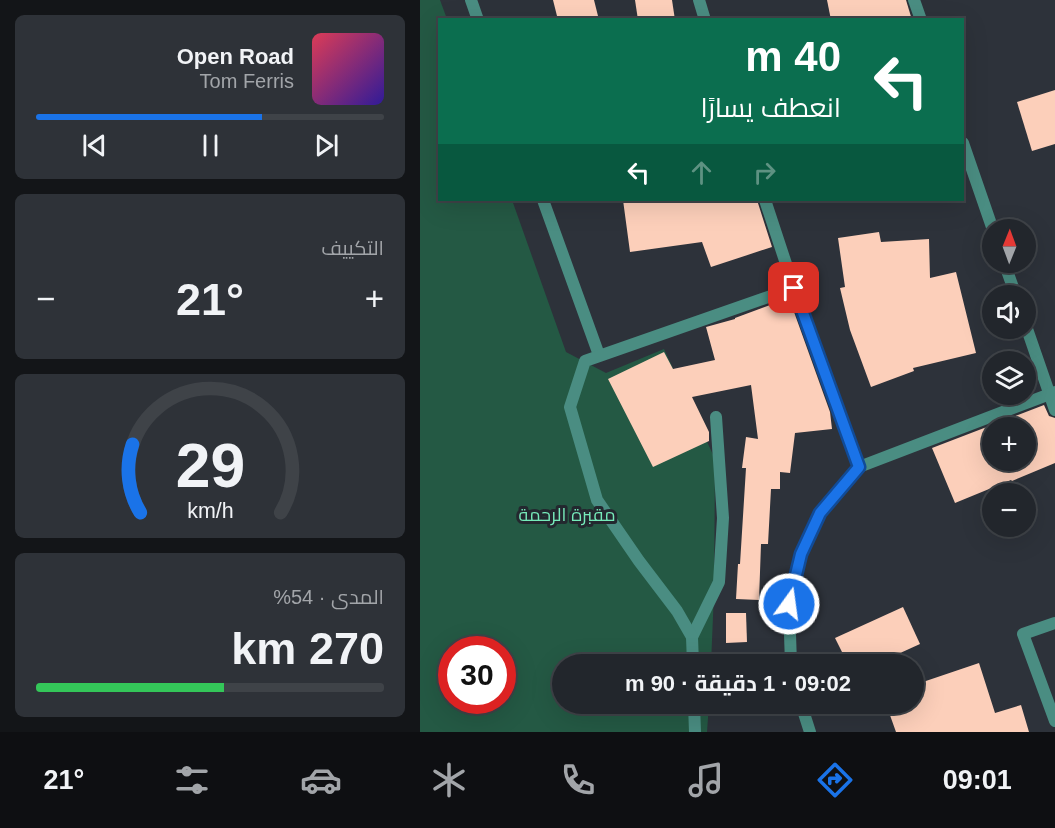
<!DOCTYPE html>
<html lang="ar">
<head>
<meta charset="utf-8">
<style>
  body { margin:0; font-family:Arial,Cairo,sans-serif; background:#2e3238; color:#f1f3f6; direction:rtl; height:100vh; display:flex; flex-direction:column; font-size:22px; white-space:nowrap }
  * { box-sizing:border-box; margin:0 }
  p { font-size:20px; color:#a2a5a9 }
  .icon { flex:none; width:33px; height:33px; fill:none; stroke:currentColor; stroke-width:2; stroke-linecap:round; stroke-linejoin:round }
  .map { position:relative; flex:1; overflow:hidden; direction:ltr }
  .details { display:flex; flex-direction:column; gap:15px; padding:15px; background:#131518; width:420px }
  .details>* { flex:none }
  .guide { position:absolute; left:18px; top:18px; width:526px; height:183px; border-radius:0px; box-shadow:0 6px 24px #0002,0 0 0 2px #3f4348; direction:rtl; background:#0b6e4f; color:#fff; overflow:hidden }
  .needle { width:39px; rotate:1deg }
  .controls { position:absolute; left:562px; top:219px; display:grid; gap:12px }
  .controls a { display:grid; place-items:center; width:54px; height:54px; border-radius:50%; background:#22262c; box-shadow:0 6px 24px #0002,0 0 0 2px #3f4348; font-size:30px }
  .speed { position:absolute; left:18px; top:636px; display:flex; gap:12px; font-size:30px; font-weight:700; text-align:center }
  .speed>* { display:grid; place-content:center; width:78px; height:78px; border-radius:50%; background:#22262c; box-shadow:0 6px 24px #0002,0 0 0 2px #3f4348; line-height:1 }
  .speed .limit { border:9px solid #d22; background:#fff; color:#111 }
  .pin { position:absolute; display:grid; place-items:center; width:51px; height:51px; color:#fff; margin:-26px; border-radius:12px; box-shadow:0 3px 9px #0006 }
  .me { position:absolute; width:66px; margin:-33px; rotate:14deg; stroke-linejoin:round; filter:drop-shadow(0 0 4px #0008) }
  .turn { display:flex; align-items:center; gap:21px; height:126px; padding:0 24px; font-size:27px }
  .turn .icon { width:78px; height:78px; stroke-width:2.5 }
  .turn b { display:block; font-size:42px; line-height:51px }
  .lanes { display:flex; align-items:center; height:57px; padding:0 24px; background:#0003; justify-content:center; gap:30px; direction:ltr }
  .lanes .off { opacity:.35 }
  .big { font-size:45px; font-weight:700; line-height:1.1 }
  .details .card { flex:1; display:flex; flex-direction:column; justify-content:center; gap:9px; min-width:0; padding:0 21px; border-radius:9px; background:#2e3238 }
  .details .dial { align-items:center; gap:0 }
  .dial svg { height:156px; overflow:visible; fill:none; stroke:#3f4348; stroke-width:7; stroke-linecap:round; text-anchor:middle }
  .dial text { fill:#f1f3f6; stroke:none }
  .song { display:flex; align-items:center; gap:18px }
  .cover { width:72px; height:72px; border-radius:9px; background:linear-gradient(135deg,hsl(350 70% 55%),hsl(250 70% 35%)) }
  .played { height:6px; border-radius:3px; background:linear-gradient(90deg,#1a73e8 65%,#3f4348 65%) }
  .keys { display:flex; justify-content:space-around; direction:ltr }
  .heat { display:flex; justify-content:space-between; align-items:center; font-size:33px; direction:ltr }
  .charge { height:9px; border-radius:4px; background:linear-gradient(90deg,#34c759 54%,#3f4348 0) }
  .trip { position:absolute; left:132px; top:654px; width:372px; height:60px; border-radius:30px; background:#22262c; box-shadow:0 6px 24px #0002,0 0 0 2px #3f4348; font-weight:700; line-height:60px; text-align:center; direction:rtl }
  .tabs { display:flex; height:96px; justify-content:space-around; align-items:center; background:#0e0f12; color:#a2a5a9 }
  .tabs .icon { width:42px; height:42px }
  .tabs .current { color:#1a73e8 }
  .tabs b { font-size:27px; color:#f1f3f6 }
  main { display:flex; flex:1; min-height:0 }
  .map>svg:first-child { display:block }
  .green { fill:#245944; fill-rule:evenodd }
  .building { fill:#fccfba; fill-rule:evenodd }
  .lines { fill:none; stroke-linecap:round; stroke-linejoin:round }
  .street { stroke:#4a8d82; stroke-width:12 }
  .route-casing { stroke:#114b97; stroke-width:15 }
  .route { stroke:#1a73e8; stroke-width:10 }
  .labels { text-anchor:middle; stroke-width:6; stroke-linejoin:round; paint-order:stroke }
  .park-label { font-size:18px; fill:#76ebba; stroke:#23282f }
</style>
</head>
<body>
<main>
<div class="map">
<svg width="635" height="732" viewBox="0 0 635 732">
  <rect width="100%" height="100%" fill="#2d323a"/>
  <path class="green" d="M0,0H20L27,19L20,20V200H92L146,352L186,373L244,349L295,459L294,593L291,664H142V704H289L287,732H0ZM32,650H82V700H32Z"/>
  <g class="building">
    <polygon points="133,0 174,0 179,20 138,20"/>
    <polygon points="215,0 252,0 255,20 218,20"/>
    <polygon points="407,0 486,0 492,20 411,20"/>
    <polygon points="635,90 635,144 612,151 597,102"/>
    <polygon points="203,200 337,200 352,247 291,267 282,242 210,252"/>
    <polygon points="459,232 461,242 509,239 510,278 536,272 556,353 493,368 494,371 451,387 430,330 420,288 425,287 418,238"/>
    <polygon points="369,298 410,412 412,429 375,433 370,473 360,472 360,489 351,489 348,544 341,544 339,600 316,599 318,564 320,564 326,468 322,468 326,437 338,439 331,385 272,397 289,432 289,441 233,467 188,379 244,352 253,369 295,360 286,327 315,319 315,318"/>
    <path d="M624,405L629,416L635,418V463L592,481L591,480L535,503L512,448ZM573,428H606V460H573Z"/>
    <polygon points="483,607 500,644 456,664 428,664 415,638"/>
    <polygon points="306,613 326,613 327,642 306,643"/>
    <polygon points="559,663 575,713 601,705 609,732 476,732 466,704 494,704 494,685"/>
  </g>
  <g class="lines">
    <g class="street">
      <polyline points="51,0 58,20"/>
      <polyline points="279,0 285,20"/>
      <polyline points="494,0 501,20"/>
      <polyline points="543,143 573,230"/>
      <polyline points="123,200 179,355"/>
      <polyline points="345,200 374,288 439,467"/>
      <polyline points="584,262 596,296"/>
      <polyline points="606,326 635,410"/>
      <polyline points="635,623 603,634 635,721"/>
      <polyline points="272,637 299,582 303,518 296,417"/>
      <polyline points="273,664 272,637 257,611 219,561 177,500 150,407 165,361 374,288"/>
      <polyline points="371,664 369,604 381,554 400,513 439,467 635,392"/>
      <polyline points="274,704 275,732"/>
      <polyline points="381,704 390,732"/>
    </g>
  </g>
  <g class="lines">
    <defs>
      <polyline id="route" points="369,604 381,554 400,513 439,467 374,288"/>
    </defs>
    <use href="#route" class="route-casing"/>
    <use href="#route" class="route"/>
  </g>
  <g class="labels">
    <g class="park-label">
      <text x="147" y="521">مقبرة الرحمة</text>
    </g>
  </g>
</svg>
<div class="controls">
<a><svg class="needle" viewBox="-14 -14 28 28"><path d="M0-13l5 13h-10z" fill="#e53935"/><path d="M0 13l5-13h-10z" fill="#a2a5a9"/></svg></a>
<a><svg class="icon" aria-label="sound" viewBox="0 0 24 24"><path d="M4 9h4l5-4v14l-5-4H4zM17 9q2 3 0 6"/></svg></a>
<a><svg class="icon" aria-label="layers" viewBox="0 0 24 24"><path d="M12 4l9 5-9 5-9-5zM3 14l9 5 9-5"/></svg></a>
<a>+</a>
<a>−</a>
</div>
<div class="speed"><div class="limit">30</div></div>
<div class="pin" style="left:374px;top:288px;background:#d93025"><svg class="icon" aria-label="arrive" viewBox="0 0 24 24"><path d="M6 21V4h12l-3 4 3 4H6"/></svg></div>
<svg class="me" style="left:369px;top:604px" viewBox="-20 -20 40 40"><circle r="17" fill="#1a73e8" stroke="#fff" stroke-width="3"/><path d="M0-11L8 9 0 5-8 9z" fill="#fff"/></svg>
<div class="trip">09:02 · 1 دقيقة · 90 m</div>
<div class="guide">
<div class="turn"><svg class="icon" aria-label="left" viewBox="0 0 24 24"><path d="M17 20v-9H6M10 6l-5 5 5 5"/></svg><div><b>40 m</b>انعطف يسارًا</div></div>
<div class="lanes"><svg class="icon" aria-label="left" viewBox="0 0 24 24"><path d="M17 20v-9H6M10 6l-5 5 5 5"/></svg><svg class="icon off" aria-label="ahead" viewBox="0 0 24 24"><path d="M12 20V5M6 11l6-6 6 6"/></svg><svg class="icon off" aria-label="right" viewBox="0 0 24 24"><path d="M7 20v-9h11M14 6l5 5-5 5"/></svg></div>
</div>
</div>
<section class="details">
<div class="card">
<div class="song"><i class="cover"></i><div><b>Open Road</b><p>Tom Ferris</p></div></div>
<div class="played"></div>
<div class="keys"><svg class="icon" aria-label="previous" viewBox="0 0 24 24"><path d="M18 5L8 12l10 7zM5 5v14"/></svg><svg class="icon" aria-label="pause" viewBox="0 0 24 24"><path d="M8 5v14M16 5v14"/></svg><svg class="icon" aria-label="next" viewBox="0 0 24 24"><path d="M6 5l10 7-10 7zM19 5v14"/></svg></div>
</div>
<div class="card"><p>التكييف</p>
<div class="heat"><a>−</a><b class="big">21°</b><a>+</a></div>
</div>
<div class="card dial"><svg viewBox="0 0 100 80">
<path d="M14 69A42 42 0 1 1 86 69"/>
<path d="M14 69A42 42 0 0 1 10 34" stroke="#1a73e8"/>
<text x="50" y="56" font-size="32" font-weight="700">29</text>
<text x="50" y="72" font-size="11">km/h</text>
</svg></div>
<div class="card"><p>المدى · 54%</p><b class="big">270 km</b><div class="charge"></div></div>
</section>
</main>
<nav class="tabs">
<b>09:01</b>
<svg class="icon current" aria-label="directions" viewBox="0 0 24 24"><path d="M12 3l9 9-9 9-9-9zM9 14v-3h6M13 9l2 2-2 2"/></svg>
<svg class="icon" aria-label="music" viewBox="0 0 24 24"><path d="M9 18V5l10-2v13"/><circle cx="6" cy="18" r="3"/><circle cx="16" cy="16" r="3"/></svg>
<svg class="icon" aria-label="phone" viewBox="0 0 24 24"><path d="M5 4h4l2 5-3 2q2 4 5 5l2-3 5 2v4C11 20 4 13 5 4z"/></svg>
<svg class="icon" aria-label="climate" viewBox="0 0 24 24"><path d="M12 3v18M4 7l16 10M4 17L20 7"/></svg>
<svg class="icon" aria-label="car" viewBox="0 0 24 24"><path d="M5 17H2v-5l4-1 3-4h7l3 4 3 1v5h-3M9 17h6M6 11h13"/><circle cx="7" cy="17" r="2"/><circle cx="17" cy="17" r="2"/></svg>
<svg class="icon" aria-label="filters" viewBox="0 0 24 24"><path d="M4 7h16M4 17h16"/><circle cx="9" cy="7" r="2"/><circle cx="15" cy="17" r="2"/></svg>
<b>21°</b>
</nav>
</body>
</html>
